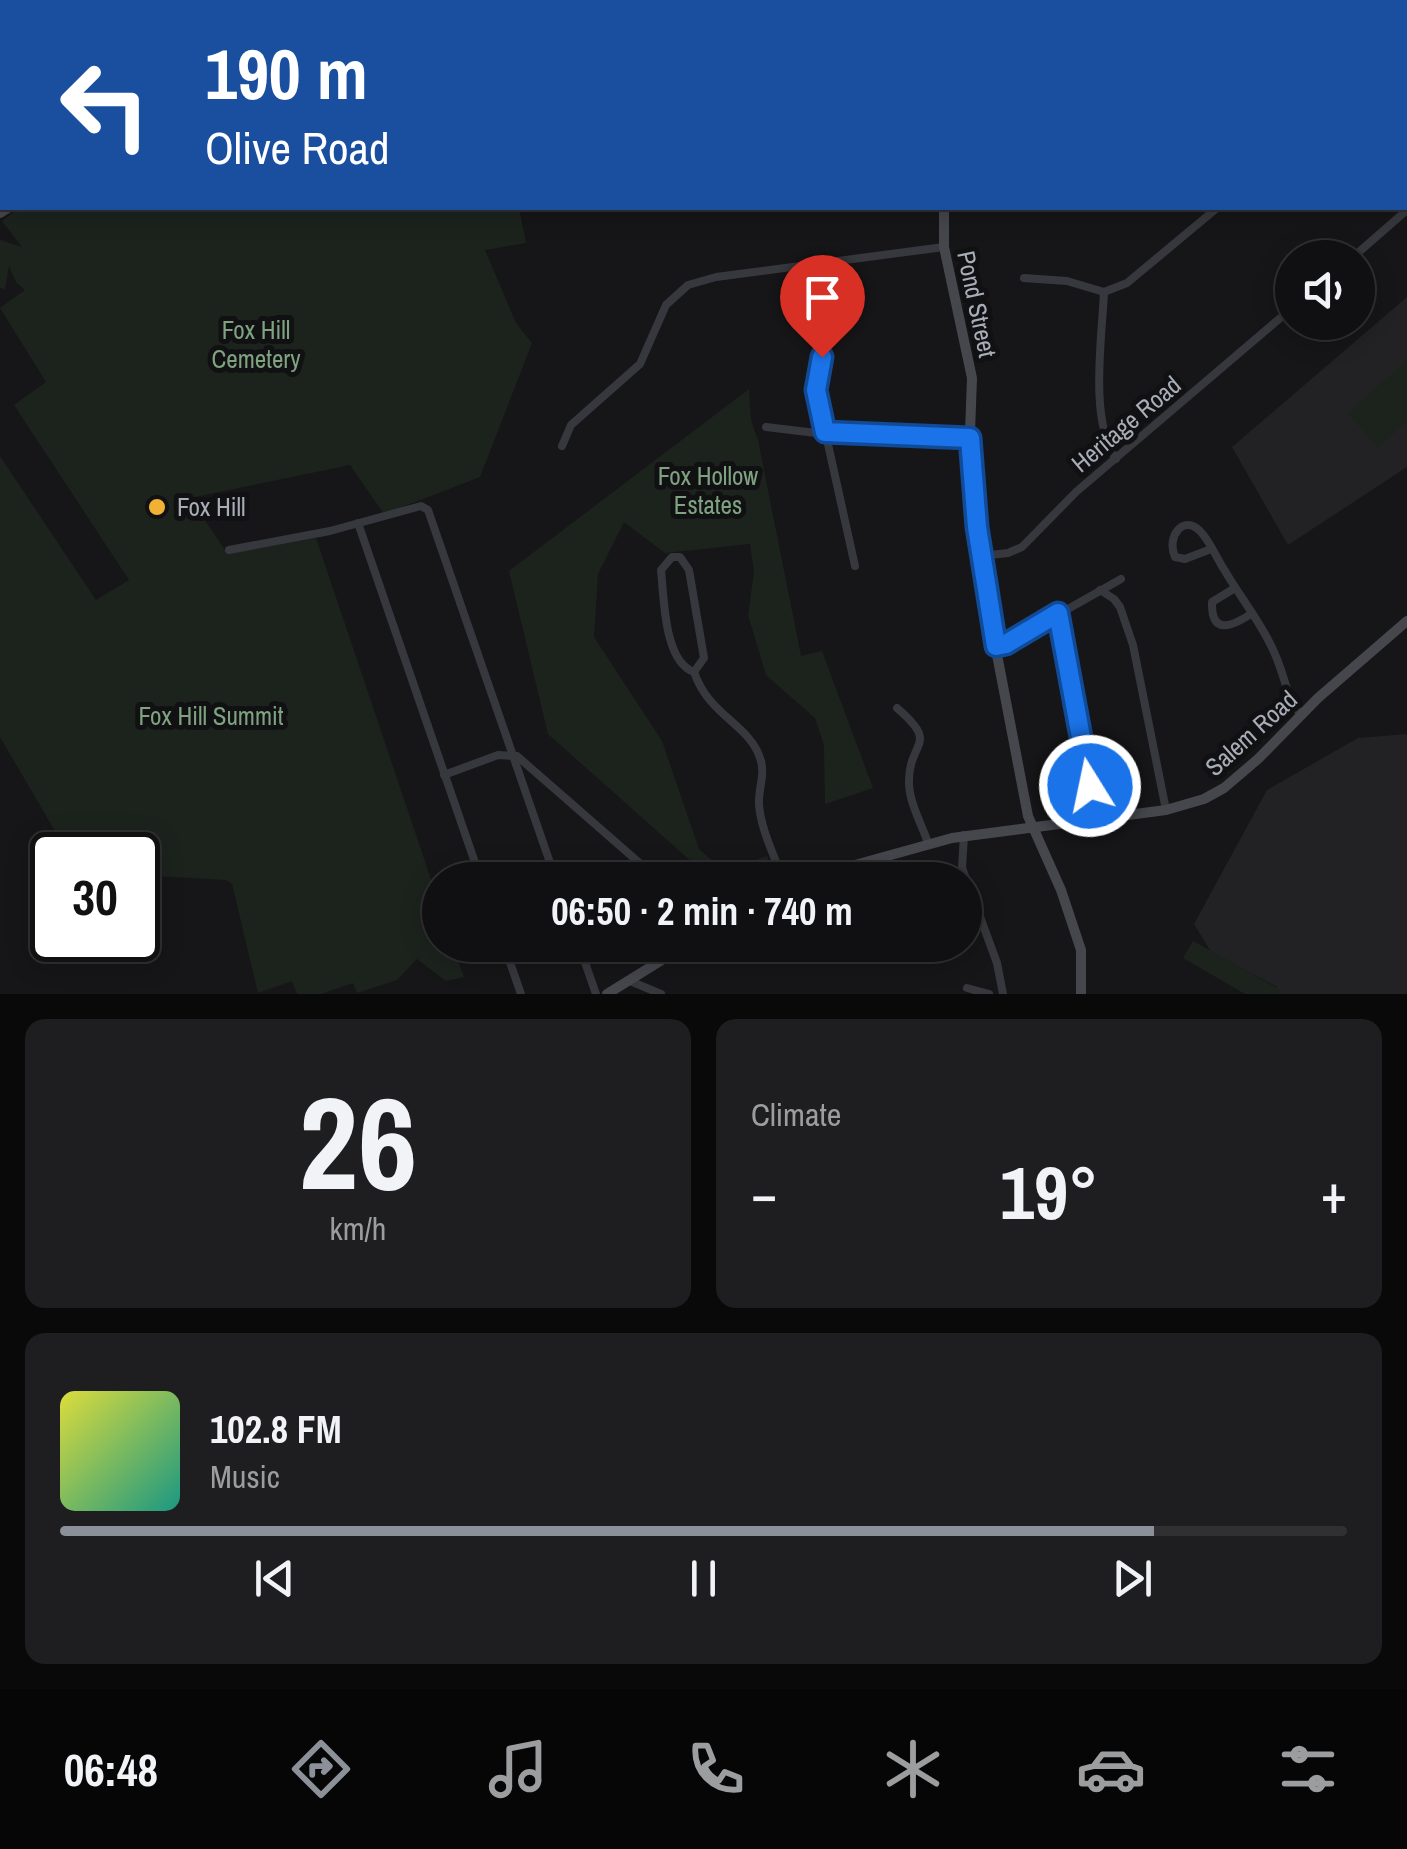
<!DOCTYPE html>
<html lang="en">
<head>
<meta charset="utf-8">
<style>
  body { margin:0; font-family:"Archivo Narrow",sans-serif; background:#1e1e20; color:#f1f3f6; height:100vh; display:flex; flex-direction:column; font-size:38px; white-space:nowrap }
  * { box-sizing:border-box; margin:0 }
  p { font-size:32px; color:#9c9d9f }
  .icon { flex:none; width:55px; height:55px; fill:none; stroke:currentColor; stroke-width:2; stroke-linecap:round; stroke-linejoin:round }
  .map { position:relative; height:994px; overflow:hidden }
  .sheet { display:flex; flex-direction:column; gap:25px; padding:25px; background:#09090a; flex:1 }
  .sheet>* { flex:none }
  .banner { position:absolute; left:0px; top:0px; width:1408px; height:210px; box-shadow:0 5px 25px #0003,0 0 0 2px #303032; background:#1a4fa0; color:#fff; overflow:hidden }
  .tools { position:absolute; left:1275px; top:240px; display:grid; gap:20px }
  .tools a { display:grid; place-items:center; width:100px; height:100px; border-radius:50%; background:#101012; box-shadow:0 5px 25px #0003,0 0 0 2px #303032; font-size:50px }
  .speed { position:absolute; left:30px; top:832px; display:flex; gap:20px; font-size:50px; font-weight:700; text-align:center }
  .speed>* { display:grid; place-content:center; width:130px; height:130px; border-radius:50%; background:#101012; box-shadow:0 5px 25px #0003,0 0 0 2px #303032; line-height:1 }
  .speed .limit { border:5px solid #111; border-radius:15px; background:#fff; color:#111 }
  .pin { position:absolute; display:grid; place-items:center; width:85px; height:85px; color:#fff; margin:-102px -42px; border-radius:50% 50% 50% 0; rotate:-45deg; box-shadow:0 0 10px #0007 }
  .pin .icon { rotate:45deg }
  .me { position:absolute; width:110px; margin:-55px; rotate:350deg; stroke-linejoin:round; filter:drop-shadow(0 0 8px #0008) }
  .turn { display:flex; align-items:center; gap:35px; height:210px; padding:0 40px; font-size:45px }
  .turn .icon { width:130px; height:130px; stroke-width:2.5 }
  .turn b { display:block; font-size:70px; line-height:85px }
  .big { font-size:75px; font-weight:700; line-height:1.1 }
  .sheet .tile { flex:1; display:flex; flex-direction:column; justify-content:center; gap:15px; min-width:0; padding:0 35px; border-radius:20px; background:#1e1e20 }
  .sheet .dial { align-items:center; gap:0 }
  .dial b { font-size:130px; line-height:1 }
  .song { display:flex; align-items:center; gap:30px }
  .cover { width:120px; height:120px; border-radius:15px; background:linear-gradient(135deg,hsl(60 70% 55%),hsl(170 70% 35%)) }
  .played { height:10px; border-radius:5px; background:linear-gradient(90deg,#8c9099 85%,#303032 85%) }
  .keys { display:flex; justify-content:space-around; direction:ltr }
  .heat { display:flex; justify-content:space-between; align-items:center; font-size:55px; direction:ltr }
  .sheet .tiles { flex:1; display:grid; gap:25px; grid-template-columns:1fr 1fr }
  .tile:last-child { grid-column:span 2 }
  .trip { position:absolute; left:422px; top:862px; width:560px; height:100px; border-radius:50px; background:#101012; box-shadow:0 5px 25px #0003,0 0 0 2px #303032; font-weight:700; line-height:100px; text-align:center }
  .menu { display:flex; height:160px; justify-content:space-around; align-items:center; background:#060607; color:#9c9d9f }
  .menu .icon { width:70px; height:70px }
  .menu .active { color:#8c9099 }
  .menu b { font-size:45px; color:#f1f3f6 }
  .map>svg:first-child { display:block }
  .built { fill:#222225 }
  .green { fill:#1c231d }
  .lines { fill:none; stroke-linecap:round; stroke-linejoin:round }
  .street { stroke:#37383d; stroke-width:8 }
  .secondary { stroke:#45474d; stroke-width:10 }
  .route-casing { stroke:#114b97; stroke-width:25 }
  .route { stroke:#1a73e8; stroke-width:18 }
  .poi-dot { fill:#f2b134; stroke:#111113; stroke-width:4 }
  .labels { text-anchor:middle; stroke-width:10; stroke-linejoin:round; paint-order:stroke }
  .street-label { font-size:25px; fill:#a8adb8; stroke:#111113 }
  .park-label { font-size:25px; fill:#7fa381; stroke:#111113 }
  .poi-label { font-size:25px; fill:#a8adb8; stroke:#111113; text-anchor:start }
</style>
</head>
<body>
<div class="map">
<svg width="1407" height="994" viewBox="0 0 1407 994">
  <rect width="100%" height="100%" fill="#161618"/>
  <g class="built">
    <polygon points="1407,297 1407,467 1288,545 1232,447"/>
    <polygon points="1407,734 1407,994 1276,994 1277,987 1211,952 1194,924 1267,790 1358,738"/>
  </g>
  <g class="green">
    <polygon points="19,208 519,208 526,243 485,250 516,323 532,343 480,477 384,514 350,465 190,498 227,553 316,538 440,906 440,945 453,945 464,977 446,981 417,959 397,980 357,993 353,983 321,994 297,994 292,981 258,993 232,884 226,880 138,875 138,855 69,855 0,737 0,456 96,600 129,580 14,405 46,382 0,308 25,290 16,282 9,266 5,289 0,288 0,240 22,247 2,221"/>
    <polygon points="1407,360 1407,422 1378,448 1347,413"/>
    <polygon points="749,389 751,420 758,440 801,656 822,651 873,788 825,804 824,745 815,718 766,675 748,615 754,572 750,544 665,553 624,522 598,574 594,637 662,741 699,849 724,871 767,856 776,879 712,880 548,734 509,571"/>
    <polygon points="1193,941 1279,989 1280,994 1245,994 1183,958"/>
  </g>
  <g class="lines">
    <g class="street">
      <polyline points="16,0 17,2"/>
      <polyline points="699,0 701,2"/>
      <polyline points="552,2 552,0"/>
      <polyline points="1036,2 1037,0"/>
      <polyline points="1263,2 1265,0"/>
      <polyline points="1405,46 1407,44"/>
      <polyline points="1352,258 1407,210"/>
      <polyline points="815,265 823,349 816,390 855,566"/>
      <polyline points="1024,278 1067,281 1104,292 1127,283 1217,208"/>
      <path d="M1104,292C1102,338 1089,420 1116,459"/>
      <polyline points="766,427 816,433 970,438"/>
      <polyline points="562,446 571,425 640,364 666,305 688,285 716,277 944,247"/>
      <polyline points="358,523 481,880"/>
      <path d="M1211,549L1185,559L1175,557C1166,537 1183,514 1200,531C1210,541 1217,559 1225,571C1242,600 1265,628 1277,659C1285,679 1288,699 1301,716"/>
      <polyline points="229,550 330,531 421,506 428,510 556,880"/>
      <polyline points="982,556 1008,553 1022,547 1076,492 1292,308"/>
      <path d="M672,557H680L689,570L704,658L694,672C664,662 664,598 661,570Z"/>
      <path d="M1235,588L1212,602C1211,635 1231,627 1251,614"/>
      <polyline points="1100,590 1114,599 1120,607 1133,645 1166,810"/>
      <polyline points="1058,613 1095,817"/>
      <polyline points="996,646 1006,644 1121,579"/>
      <path d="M694,672C709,716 749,724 760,758C766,773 758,789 759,805C761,830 775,857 783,880"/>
      <path d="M897,708C941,746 908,740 909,783C909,802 922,825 928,843"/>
      <polyline points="444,775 498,755 517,756 659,880"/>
      <polyline points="964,835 962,868 997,963 1003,994"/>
      <polyline points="504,945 521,994"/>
      <polyline points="579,945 596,994"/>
      <polyline points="630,981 661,994"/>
      <polyline points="967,988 989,994"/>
    </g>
    <g class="secondary">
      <polyline points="184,2 185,0"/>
      <polyline points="240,2 242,0"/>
      <polyline points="968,2 968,0"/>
      <polyline points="944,208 944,247 972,378 969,459 994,639 1028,816 1061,890 1081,950 1081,994"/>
      <polyline points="0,213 8,208"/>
      <polyline points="801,880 952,838 1166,810 1204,799 1224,788 1258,759 1318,698 1407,621"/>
      <polyline points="607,994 686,945"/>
    </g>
  </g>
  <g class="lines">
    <defs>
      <polyline id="route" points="822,357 816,390 825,432 970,438 977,527 996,646 1006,644 1058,613 1090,786"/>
    </defs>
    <use href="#route" class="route-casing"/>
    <use href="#route" class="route"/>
  </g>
  <circle class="poi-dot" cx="157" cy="507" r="10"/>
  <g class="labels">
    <g class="street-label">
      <text transform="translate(977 304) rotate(78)" y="9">Pond Street</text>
      <text transform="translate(1126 424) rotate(-40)" y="9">Heritage Road</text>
      <text transform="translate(1251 733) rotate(-42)" y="9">Salem Road</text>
    </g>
    <g class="park-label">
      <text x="256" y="339">Fox Hill<tspan x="256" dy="29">Cemetery</tspan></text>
      <text x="708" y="485">Fox Hollow<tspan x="708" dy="29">Estates</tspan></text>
      <text x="211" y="725">Fox Hill Summit</text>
    </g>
    <g class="poi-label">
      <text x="177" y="516">Fox Hill</text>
    </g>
  </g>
</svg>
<div class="tools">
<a><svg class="icon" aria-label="sound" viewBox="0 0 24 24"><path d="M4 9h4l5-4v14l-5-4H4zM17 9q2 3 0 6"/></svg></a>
</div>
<div class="speed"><div class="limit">30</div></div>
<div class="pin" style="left:822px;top:357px;background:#d93025"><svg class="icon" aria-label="arrive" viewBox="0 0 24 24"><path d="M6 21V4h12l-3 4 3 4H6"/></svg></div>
<svg class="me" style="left:1090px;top:786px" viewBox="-20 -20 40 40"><circle r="17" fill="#1a73e8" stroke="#fff" stroke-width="3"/><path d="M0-11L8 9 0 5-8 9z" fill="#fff"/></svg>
<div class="trip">06:50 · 2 min · 740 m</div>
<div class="banner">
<div class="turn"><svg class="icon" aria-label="left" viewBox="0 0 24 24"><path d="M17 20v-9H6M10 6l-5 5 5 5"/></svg><div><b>190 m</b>Olive Road</div></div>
</div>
</div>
<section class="sheet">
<div class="tiles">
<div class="tile dial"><b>26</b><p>km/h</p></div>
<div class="tile"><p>Climate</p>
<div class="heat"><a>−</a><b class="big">19°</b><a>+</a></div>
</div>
<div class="tile">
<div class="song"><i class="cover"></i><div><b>102.8 FM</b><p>Music</p></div></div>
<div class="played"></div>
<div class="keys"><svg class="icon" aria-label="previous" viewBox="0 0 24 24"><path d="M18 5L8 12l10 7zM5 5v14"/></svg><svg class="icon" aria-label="pause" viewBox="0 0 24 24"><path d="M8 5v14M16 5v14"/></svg><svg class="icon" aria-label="next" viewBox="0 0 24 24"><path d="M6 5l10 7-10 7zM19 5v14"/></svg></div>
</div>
</div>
</section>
<nav class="menu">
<b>06:48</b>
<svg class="icon active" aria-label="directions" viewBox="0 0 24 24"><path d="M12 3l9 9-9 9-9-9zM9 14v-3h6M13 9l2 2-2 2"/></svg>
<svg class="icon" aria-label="music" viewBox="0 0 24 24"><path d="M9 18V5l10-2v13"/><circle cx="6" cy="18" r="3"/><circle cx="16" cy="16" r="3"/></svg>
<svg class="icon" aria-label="phone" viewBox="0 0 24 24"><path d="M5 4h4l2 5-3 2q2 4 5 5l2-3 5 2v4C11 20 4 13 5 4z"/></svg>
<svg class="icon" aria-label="climate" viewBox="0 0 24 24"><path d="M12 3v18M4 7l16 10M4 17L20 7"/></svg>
<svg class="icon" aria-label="car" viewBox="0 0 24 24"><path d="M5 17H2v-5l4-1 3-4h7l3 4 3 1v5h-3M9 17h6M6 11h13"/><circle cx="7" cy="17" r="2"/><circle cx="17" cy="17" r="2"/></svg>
<svg class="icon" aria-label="filters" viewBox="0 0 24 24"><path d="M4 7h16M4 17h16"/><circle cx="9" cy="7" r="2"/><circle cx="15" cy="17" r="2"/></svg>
</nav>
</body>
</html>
